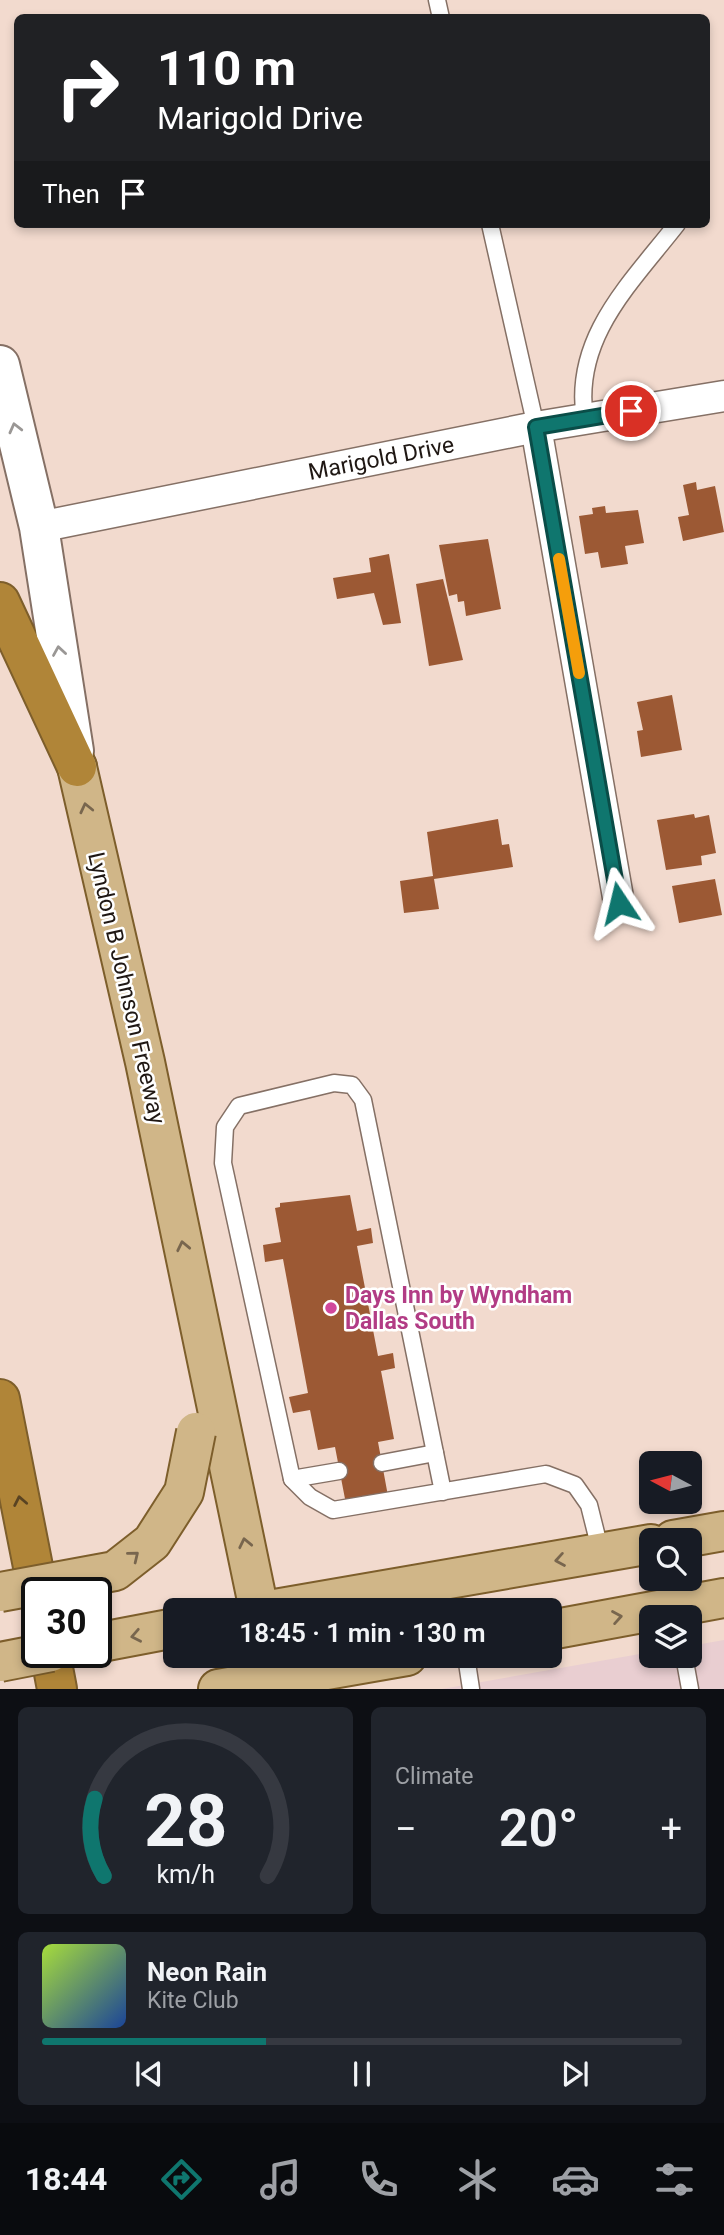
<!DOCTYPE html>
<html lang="en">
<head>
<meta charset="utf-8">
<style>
  body { margin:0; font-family:Roboto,sans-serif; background:#20242c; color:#f1f3f6; height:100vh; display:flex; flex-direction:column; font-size:26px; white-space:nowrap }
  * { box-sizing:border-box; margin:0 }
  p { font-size:23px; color:#9ea1a6 }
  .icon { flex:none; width:38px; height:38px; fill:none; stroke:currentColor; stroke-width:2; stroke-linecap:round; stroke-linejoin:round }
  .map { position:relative; height:1689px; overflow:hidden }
  .drawer { display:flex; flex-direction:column; gap:18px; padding:18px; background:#0d0f14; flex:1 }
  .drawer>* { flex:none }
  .banner { position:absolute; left:14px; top:14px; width:696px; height:214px; border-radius:10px; box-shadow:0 4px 10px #0003; background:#202124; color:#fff; overflow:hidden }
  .needle { width:46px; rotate:277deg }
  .fabs { position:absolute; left:639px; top:1451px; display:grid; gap:14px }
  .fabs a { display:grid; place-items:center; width:63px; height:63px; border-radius:10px; background:#171b24; box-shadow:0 4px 10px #0003; font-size:35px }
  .speed { position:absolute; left:21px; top:1577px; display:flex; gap:14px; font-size:35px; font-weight:700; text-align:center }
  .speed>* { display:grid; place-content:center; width:91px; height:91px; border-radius:50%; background:#171b24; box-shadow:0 4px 10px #0003; line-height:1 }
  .speed .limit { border:4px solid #111; border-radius:10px; background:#fff; color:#111 }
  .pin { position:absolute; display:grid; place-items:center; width:60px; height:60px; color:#fff; margin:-30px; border:4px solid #fff; border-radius:50%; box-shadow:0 2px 7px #0007 }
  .me { position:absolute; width:77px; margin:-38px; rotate:350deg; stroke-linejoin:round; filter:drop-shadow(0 0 5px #0008) }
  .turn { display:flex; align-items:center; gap:24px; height:147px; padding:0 28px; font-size:32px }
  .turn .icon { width:91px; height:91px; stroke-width:2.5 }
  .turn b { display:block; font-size:49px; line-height:60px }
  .then { display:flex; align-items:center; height:66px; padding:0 28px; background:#0003; gap:14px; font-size:26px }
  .big { font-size:52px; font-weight:600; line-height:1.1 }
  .drawer .card { flex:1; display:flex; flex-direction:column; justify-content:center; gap:10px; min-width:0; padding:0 24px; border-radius:10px; background:#20242c }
  .drawer .dial { align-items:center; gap:0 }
  .dial svg { height:182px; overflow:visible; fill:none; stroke:#363941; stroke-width:7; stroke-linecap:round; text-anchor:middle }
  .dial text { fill:#f1f3f6; stroke:none }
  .song { display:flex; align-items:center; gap:21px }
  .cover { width:84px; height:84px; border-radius:10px; background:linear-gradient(135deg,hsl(80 70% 55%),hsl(220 70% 35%)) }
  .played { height:7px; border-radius:4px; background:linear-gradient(90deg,#0f766e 35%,#363941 35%) }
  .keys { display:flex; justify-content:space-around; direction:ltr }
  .heat { display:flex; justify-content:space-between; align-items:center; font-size:38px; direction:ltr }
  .drawer .tiles { flex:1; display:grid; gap:18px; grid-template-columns:1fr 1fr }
  .card:last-child { grid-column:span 2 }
  .trip { position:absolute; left:163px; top:1598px; width:399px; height:70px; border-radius:10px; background:#171b24; box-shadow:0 4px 10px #0003; font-weight:600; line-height:70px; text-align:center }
  .tabs { display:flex; height:112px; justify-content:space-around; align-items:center; background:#090b0e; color:#9ea1a6 }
  .tabs .icon { width:49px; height:49px }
  .tabs .selected { color:#0f766e }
  .tabs b { font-size:32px; color:#f1f3f6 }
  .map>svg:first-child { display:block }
  .commercial { fill:#e9ced1 }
  .building { fill:#9c5934 }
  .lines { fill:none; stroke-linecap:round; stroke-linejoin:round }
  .lane-casing { stroke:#857065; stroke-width:19 }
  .street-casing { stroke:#857065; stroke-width:33 }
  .secondary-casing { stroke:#857065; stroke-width:42 }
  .primary-casing { stroke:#7d5e2b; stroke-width:42 }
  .highway-casing { stroke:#7d5e2b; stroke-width:42 }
  .lane { stroke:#fff; stroke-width:16 }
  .street { stroke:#fff; stroke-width:30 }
  .secondary { stroke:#fff; stroke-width:38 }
  .primary { stroke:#d0b688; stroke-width:38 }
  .highway { stroke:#b08538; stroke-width:38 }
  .primary-bridge-casing { stroke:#7d5e2b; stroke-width:42; stroke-linecap:butt }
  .primary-bridge { stroke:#d0b688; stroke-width:38 }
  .oneway { stroke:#9a9795 }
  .oneway2 { stroke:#78664e }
  .oneway3 { stroke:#594322 }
  .route-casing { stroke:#0a4d48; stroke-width:18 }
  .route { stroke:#0f766e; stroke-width:12 }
  .slow { stroke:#f59e0b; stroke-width:12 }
  .hotel-dot { fill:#d1479c; stroke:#fff; stroke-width:2.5 }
  .labels { text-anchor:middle; stroke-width:5; stroke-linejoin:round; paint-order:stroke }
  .street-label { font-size:23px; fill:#1f1713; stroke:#fff }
  .hotel-label { font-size:23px; font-weight:bold; fill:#b23c85; stroke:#fff; text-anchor:start }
</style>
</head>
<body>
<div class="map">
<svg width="724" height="1689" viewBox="0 0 724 1689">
  <rect width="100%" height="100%" fill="#f2dace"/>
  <polygon class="commercial" points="724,1640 724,1689 442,1689 651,1652 651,1656 690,1656 690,1646"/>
  <g class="building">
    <polygon points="696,482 697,490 715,486 724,532 683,541 678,517 689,515 683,485"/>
    <polygon points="605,506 606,513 638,510 644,543 625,546 628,564 601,568 598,552 585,554 579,516 593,514 592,508"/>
    <polygon points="488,539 501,609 466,616 464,601 458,602 457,594 449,596 439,545"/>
    <polygon points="389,554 401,623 383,625 374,593 337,599 333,578 371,572 369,558"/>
    <polygon points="443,579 463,660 429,666 416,584"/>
    <polygon points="672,695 682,750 641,757 637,731 643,730 637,702"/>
    <polygon points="694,814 695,818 709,815 716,853 701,856 702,865 666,870 657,820"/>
    <polygon points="498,819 502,845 509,844 513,867 434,879 439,909 404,913 400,881 433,876 427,832"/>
    <polygon points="715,879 722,915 679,923 672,886"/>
    <polygon points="350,1195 357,1231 371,1228 373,1243 357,1246 378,1356 393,1353 395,1368 381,1371 394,1439 378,1442 388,1496 346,1504 335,1447 318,1450 310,1410 293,1413 289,1397 308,1393 283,1259 265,1262 263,1245 281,1242 275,1208 280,1207 280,1203"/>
  </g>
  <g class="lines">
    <defs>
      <g id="lane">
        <polyline points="437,0 441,18"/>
        <polyline points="490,224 536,427"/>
        <path d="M585,419C572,338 631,283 677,224"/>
        <polyline points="382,1463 435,1453"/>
        <polyline points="292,1479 339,1471"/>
        <polyline points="443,1492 363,1100 352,1085 334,1083 239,1106 225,1127 223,1163 292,1479 310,1497 333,1510 546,1474 575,1485 589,1505 601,1553"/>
        <polyline points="466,1656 471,1689"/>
        <polyline points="684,1656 690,1689"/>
      </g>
      <g id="street">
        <polyline points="536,427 619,903"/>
        <polyline points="39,527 536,427 724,396"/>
      </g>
      <polyline id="secondary" points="0,365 39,527 74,751"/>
      <g id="primary">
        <polyline points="77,767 145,1062 259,1610"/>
        <polyline points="673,1540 724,1531"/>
        <polyline points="269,1610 651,1544"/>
        <polyline points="550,1630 724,1598"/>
        <polyline points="96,1643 175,1628"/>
        <polyline points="218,1689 407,1656"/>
      </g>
      <g id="highway">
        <polyline points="0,602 77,767"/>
        <polyline points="0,1399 38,1592"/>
        <polyline points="50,1652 57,1689"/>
      </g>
    </defs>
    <use href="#lane" class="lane-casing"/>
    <use href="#street" class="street-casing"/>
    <use href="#secondary" class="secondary-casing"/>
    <use href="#primary" class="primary-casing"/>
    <use href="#highway" class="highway-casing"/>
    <use href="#lane" class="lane"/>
    <use href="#street" class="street"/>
    <use href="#secondary" class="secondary"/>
    <use href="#primary" class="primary"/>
    <use href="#highway" class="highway"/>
    <defs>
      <g id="primary-bridge">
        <polyline points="0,1592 115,1571 152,1542 184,1492 196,1432"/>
        <polyline points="0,1662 51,1652"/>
      </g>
    </defs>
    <use href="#primary-bridge" class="primary-bridge-casing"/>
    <use href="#primary-bridge" class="primary-bridge"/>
  </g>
  <defs><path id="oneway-chevron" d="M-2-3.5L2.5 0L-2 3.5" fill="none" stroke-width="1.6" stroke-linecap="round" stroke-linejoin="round" transform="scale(1.75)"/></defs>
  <g class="oneway">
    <use href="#oneway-chevron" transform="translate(15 428) rotate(-104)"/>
    <use href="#oneway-chevron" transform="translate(59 651) rotate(-99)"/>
  </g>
  <g class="oneway2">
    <use href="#oneway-chevron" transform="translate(86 808) rotate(-103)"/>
    <use href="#oneway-chevron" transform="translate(183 1246) rotate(-102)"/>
    <use href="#oneway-chevron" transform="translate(245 1543) rotate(-102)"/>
    <use href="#oneway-chevron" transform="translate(134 1556) rotate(-39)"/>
    <use href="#oneway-chevron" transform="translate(560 1560) rotate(170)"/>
    <use href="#oneway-chevron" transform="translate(617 1617) rotate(-10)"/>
    <use href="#oneway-chevron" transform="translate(136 1636) rotate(169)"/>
  </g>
  <use class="oneway3" href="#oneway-chevron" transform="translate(20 1501) rotate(-101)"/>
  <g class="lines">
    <defs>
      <polyline id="route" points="619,903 536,427 631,411"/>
    </defs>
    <use href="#route" class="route-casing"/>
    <use href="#route" class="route"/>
    <polyline class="slow" points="559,559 579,673"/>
  </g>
  <circle class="hotel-dot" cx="331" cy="1308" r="7"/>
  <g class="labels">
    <g class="street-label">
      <text transform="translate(381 458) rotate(-11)" y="8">Marigold Drive</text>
      <text transform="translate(127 988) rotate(77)" y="8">Lyndon B Johnson Freeway</text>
    </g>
    <g class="hotel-label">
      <text x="345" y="1303">Days Inn by Wyndham<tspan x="345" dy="26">Dallas South</tspan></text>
    </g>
  </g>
</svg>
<div class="fabs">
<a><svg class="needle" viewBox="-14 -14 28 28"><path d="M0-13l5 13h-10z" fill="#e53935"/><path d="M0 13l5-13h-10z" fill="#9ea1a6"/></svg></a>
<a><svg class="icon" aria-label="search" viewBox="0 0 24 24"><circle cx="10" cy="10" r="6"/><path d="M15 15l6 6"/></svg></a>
<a><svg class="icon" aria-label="layers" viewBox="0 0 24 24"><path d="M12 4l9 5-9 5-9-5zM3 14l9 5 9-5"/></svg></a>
</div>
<div class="speed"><div class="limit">30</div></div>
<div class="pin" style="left:631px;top:411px;background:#d93025"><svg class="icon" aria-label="arrive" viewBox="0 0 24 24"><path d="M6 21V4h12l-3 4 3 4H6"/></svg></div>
<svg class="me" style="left:619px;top:903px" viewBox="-20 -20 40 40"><path d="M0-17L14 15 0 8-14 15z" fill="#0f766e" stroke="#fff" stroke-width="4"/></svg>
<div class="trip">18:45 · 1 min · 130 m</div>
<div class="banner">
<div class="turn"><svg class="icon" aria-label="right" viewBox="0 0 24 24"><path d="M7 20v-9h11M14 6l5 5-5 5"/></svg><div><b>110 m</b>Marigold Drive</div></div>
<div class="then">Then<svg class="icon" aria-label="arrive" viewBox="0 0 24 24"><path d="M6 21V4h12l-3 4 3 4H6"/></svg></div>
</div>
</div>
<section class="drawer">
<div class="tiles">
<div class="card dial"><svg viewBox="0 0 100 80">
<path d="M14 69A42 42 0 1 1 86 69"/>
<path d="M14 69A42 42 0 0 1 10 35" stroke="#0f766e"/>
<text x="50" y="56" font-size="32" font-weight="700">28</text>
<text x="50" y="72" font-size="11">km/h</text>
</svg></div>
<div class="card"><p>Climate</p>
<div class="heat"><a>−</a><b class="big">20°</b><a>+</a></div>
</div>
<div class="card">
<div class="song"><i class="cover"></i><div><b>Neon Rain</b><p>Kite Club</p></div></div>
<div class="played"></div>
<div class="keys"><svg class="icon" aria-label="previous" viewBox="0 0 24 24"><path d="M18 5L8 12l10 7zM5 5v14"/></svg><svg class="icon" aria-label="pause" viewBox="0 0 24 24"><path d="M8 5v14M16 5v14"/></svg><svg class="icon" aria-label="next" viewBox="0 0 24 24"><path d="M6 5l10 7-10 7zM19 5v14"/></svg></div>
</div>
</div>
</section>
<nav class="tabs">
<b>18:44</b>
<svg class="icon selected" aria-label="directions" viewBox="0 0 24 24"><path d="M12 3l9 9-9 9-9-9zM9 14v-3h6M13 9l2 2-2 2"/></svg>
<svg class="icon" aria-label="music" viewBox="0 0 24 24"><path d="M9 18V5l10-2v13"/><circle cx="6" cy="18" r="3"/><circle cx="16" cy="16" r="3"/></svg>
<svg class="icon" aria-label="phone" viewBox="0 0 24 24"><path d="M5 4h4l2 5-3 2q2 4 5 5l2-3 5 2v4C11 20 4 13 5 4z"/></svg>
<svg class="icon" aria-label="climate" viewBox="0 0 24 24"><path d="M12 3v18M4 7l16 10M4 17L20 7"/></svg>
<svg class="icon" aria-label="car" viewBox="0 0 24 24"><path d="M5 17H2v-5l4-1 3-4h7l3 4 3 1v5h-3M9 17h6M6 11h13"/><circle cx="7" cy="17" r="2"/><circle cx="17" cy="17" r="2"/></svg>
<svg class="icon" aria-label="filters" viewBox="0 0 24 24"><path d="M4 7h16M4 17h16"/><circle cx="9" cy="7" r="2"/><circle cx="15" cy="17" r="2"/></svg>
</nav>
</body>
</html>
